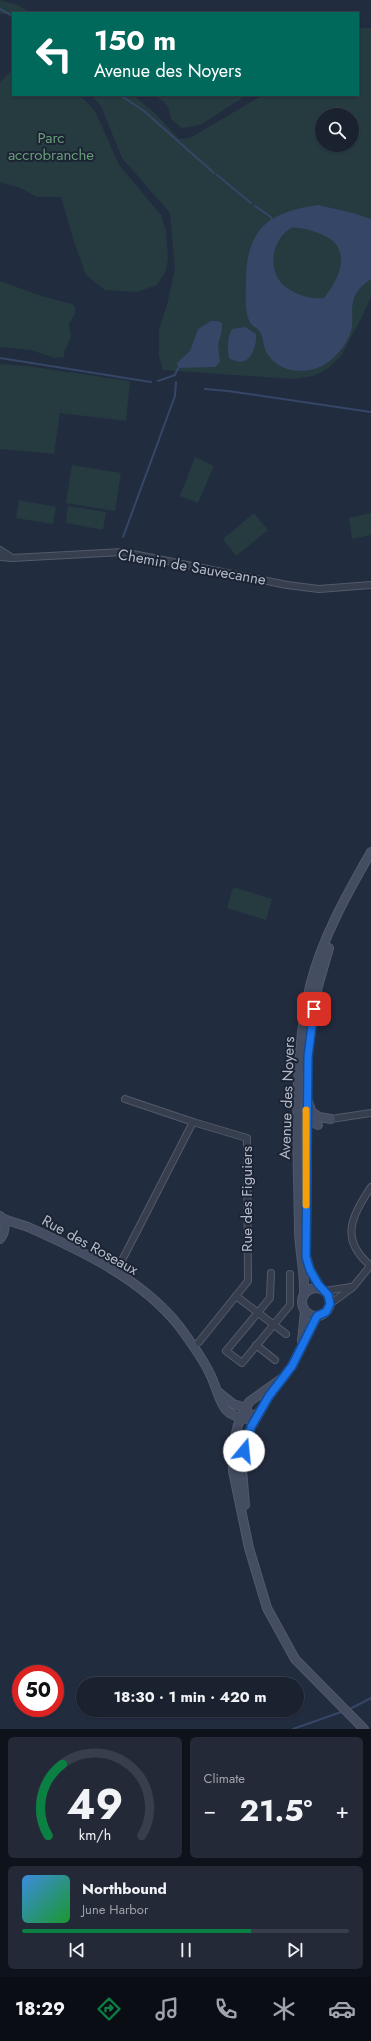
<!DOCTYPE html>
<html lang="en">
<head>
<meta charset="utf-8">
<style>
  body { margin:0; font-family:Jost,sans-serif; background:#232937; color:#f1f3f6; height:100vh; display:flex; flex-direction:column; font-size:15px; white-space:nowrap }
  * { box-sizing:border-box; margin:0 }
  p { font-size:13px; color:#9fa3aa }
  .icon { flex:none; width:22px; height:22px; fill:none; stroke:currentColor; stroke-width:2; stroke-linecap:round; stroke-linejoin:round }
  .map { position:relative; height:1729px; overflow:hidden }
  .drawer { display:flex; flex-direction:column; gap:8px; padding:8px; background:#0e121a; flex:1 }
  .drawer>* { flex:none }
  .top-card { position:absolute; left:12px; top:12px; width:347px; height:84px; border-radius:0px; box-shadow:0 1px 3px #0004,0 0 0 1px #383e4b; background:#00695c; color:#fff; overflow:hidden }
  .buttons { position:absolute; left:315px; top:108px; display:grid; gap:8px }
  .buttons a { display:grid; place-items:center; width:44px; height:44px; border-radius:50%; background:#1a212f; box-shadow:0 1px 3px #0004,0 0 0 1px #383e4b; font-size:20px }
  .speed { position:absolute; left:12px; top:1665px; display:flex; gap:8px; font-size:20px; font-weight:700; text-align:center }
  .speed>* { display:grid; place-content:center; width:52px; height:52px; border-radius:50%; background:#1a212f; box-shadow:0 1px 3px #0004,0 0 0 1px #383e4b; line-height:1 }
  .speed .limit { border:6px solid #d22; background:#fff; color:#111 }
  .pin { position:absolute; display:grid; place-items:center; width:34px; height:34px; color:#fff; margin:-17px; border-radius:8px; box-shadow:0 2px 6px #0006 }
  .me { position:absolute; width:44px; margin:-22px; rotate:17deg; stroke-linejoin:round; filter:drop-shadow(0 0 3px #0008) }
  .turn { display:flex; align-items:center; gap:14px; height:84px; padding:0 16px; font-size:18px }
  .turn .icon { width:52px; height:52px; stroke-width:2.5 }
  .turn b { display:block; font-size:28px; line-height:34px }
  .big { font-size:30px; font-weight:700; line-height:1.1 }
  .drawer .widget { flex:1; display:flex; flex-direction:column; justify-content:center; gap:6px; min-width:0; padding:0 14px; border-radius:6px; background:#232937 }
  .drawer .dial { align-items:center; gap:0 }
  .dial svg { height:104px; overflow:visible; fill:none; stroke:#383e4b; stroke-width:7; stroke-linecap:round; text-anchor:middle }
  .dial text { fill:#f1f3f6; stroke:none }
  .song { display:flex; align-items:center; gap:12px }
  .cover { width:48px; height:48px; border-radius:6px; background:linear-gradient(135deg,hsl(210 70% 55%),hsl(130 70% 35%)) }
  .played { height:4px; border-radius:2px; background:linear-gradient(90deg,#0b8043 70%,#383e4b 70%) }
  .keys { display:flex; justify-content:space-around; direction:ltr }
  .heat { display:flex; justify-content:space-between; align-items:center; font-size:22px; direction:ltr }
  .drawer .tiles { flex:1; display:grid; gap:8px; grid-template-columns:1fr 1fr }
  .widget:last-child { grid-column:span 2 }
  .trip { position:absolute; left:76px; top:1677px; width:228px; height:40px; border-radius:20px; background:#1a212f; box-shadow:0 1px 3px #0004,0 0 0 1px #383e4b; font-weight:700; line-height:40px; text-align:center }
  .tabs { display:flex; height:64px; justify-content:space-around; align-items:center; background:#0a0d13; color:#9fa3aa }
  .tabs .icon { width:28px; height:28px }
  .tabs .on { color:#0b8043 }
  .tabs b { font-size:18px; color:#f1f3f6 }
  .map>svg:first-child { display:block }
  .green { fill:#253b40; fill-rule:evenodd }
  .water { fill:#354667; fill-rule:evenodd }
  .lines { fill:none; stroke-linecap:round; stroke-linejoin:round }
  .stream { stroke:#354667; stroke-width:2 }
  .street-casing { stroke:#525a6a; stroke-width:8 }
  .secondary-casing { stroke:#525a6a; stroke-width:10 }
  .street { stroke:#373f4f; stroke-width:6 }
  .secondary { stroke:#444d62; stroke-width:8 }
  .route-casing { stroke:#114b97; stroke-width:10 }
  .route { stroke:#1a73e8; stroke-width:7 }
  .slow { stroke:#f59e0b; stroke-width:7 }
  .labels { text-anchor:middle; stroke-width:4; stroke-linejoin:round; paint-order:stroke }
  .park-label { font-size:15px; fill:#689d79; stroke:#1c2434 }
  .street-label { font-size:15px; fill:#b3baca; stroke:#1c2434 }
</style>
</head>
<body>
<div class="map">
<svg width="371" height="1729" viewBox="0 0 371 1729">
  <rect width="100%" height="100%" fill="#222c3f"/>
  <g class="green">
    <polygon points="0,0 18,5 30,13 13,13 13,20 7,14 0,14"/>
    <path d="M364,28H371V297L362,317L341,356L327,369L313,376L292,379L163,370L159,356V329L167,305L175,268L170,213L122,158L101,106L91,95H133L155,113L179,139L190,138L263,95H358V29ZM322,115H352V145H322Z"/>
    <polygon points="13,69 13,95 80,95 95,111 119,165 161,215 166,231 168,258 166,271 157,285 137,292 105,290 86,275 74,242 61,197 37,197 20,188 0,182 0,82"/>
    <path d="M152,95H247L200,125L182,128L171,119C169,105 164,100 152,95Z"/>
    <polygon points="0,281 41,296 72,304 75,307 75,314 69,324 71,337 64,352 64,357 55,358 31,350 0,347"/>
    <polygon points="0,364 27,366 130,381 126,421 60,413 54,454 0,449"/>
    <polygon points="195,457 214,466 198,503 180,496"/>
    <polygon points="72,465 121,473 115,511 66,503"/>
    <polygon points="19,500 56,507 53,524 16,518"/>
    <polygon points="68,506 106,512 103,530 66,523"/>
    <polygon points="254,513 268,530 236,556 223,539"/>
    <polygon points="371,513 371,535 352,539 349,518"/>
    <polygon points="233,887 272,899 266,920 227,908"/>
  </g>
  <g class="water">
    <path d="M318,205L353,213L371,219V279C363,285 355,291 353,302C351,310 353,318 352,326C350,341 339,354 327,363C309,375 281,374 268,355C263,349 264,339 260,332C258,329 254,327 251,324C244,314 246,295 246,282C246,230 267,212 318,205ZM291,228C301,227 309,230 318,233C353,244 342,276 324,298C310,300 288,293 279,280C268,263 274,238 291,228Z"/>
    <polygon points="211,321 218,321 222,323 222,330 218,345 220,362 215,367 178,368 177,363 190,351 198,329"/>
    <path d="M245,327L256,334C257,350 248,370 229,358C227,348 227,338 232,329Z"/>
  </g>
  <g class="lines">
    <g class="stream">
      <polyline points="0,9 13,16"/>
      <polyline points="120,95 144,111 214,173"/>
      <polyline points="217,175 251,203"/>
      <polyline points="255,206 271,217 272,220"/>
      <polyline points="0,358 151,382"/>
      <polyline points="158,381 175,375 178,368"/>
      <polyline points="205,389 228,391 371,412"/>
      <polyline points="123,537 175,396 176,382"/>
      <polyline points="348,1710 371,1698"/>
      <polyline points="293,1729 344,1711"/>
    </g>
    <defs>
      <g id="street">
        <polyline points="0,550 11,557"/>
        <polyline points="0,557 12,558 123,552 287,585 319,589 371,585"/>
        <polyline points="125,1099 193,1122"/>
        <polyline points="331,1119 371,1113"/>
        <path d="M370,1265C339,1239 352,1216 371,1187"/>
        <polyline points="116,1272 193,1122 247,1138 248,1281 199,1342 194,1346"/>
        <polyline points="271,1273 270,1298 226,1351 242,1363 290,1305 290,1274"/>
        <polyline points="325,1291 351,1287"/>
        <polyline points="236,1296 286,1334"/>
        <polyline points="330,1304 353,1287 371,1265"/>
        <polyline points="256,1345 275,1360"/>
      </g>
      <g id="secondary">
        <polyline points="308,1102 312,1112 319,1117 331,1119"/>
        <polyline points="303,1117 306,1120 318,1125"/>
        <path d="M2,1218C11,1222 20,1224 28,1227C82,1251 142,1279 179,1326C190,1341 202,1357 210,1374C216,1385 218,1400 226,1410C231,1416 241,1418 248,1419L260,1412"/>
        <path d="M0,1239C6,1231 6,1223 0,1216"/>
        <circle cx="316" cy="1302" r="14"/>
        <polyline points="321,1289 310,1270 306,1257 307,1057 318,986 329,948"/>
        <path d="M304,1294C305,1272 299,1250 299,1228C298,1148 292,1065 310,986C322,938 347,894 371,852"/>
        <polyline points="302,1341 305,1311"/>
        <polyline points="284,1377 249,1402 238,1425 232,1449 233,1471 249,1548 267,1608 295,1659 364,1729"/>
        <polyline points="218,1392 233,1404 246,1408 248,1413"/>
        <polyline points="245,1505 242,1470 244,1451 251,1427 269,1396 292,1366 317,1316"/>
      </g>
    </defs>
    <use href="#street" class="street-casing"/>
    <use href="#secondary" class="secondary-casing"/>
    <use href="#street" class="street"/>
    <use href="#secondary" class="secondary"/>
  </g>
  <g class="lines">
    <defs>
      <polyline id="route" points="244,1451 251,1427 269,1396 292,1366 317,1316 326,1312 330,1304 328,1295 318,1284 310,1270 306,1257 308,1057 314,1009"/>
    </defs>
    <use href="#route" class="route-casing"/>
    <use href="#route" class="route"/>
    <polyline class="slow" points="306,1205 306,1110"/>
  </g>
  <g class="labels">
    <g class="park-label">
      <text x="51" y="143">Parc<tspan x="51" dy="17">accrobranche</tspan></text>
    </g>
    <g class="street-label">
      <text transform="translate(192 567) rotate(10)" y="5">Chemin de Sauvecanne</text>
      <text transform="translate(287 1098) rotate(-88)" y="5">Avenue des Noyers</text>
      <text transform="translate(247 1199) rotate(-90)" y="5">Rue des Figuiers</text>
      <text transform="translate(90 1245) rotate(29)" y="5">Rue des Roseaux</text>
    </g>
  </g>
</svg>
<div class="buttons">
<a><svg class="icon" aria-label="search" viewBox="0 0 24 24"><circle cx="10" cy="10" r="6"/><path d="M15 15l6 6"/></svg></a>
</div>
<div class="speed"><div class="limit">50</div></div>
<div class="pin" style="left:314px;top:1009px;background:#d93025"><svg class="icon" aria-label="arrive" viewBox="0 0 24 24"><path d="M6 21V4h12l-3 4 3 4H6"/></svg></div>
<svg class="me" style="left:244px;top:1451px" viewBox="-20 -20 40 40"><circle r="19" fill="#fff"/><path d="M0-13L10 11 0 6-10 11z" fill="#1a73e8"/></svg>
<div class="trip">18:30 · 1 min · 420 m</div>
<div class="top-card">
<div class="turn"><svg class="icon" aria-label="left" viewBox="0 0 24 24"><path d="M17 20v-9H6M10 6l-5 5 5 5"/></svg><div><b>150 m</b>Avenue des Noyers</div></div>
</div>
</div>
<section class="drawer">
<div class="tiles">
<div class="widget dial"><svg viewBox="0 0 100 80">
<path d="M14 69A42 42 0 1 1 86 69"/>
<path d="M14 69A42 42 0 0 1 25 14" stroke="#0b8043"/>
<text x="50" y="56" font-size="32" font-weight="700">49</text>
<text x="50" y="72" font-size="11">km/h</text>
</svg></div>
<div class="widget"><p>Climate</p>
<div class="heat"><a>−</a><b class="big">21.5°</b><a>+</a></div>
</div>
<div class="widget">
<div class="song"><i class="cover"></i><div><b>Northbound</b><p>June Harbor</p></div></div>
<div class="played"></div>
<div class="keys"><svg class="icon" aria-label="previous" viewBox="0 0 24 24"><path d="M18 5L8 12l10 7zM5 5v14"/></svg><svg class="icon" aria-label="pause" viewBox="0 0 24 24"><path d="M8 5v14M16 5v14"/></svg><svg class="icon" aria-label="next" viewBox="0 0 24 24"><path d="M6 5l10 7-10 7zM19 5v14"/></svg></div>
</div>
</div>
</section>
<nav class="tabs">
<b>18:29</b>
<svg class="icon on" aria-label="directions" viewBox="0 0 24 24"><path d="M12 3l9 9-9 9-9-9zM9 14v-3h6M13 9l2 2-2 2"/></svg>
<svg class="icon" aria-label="music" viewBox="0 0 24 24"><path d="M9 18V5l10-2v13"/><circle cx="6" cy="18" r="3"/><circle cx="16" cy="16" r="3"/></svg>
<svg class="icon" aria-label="phone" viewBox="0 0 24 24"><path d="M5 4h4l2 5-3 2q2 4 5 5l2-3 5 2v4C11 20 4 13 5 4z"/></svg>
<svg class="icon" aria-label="climate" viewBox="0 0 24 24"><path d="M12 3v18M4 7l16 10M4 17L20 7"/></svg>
<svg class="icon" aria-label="car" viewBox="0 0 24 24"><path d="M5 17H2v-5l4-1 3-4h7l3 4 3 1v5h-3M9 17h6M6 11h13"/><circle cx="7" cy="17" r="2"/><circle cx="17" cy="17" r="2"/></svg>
</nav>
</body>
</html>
